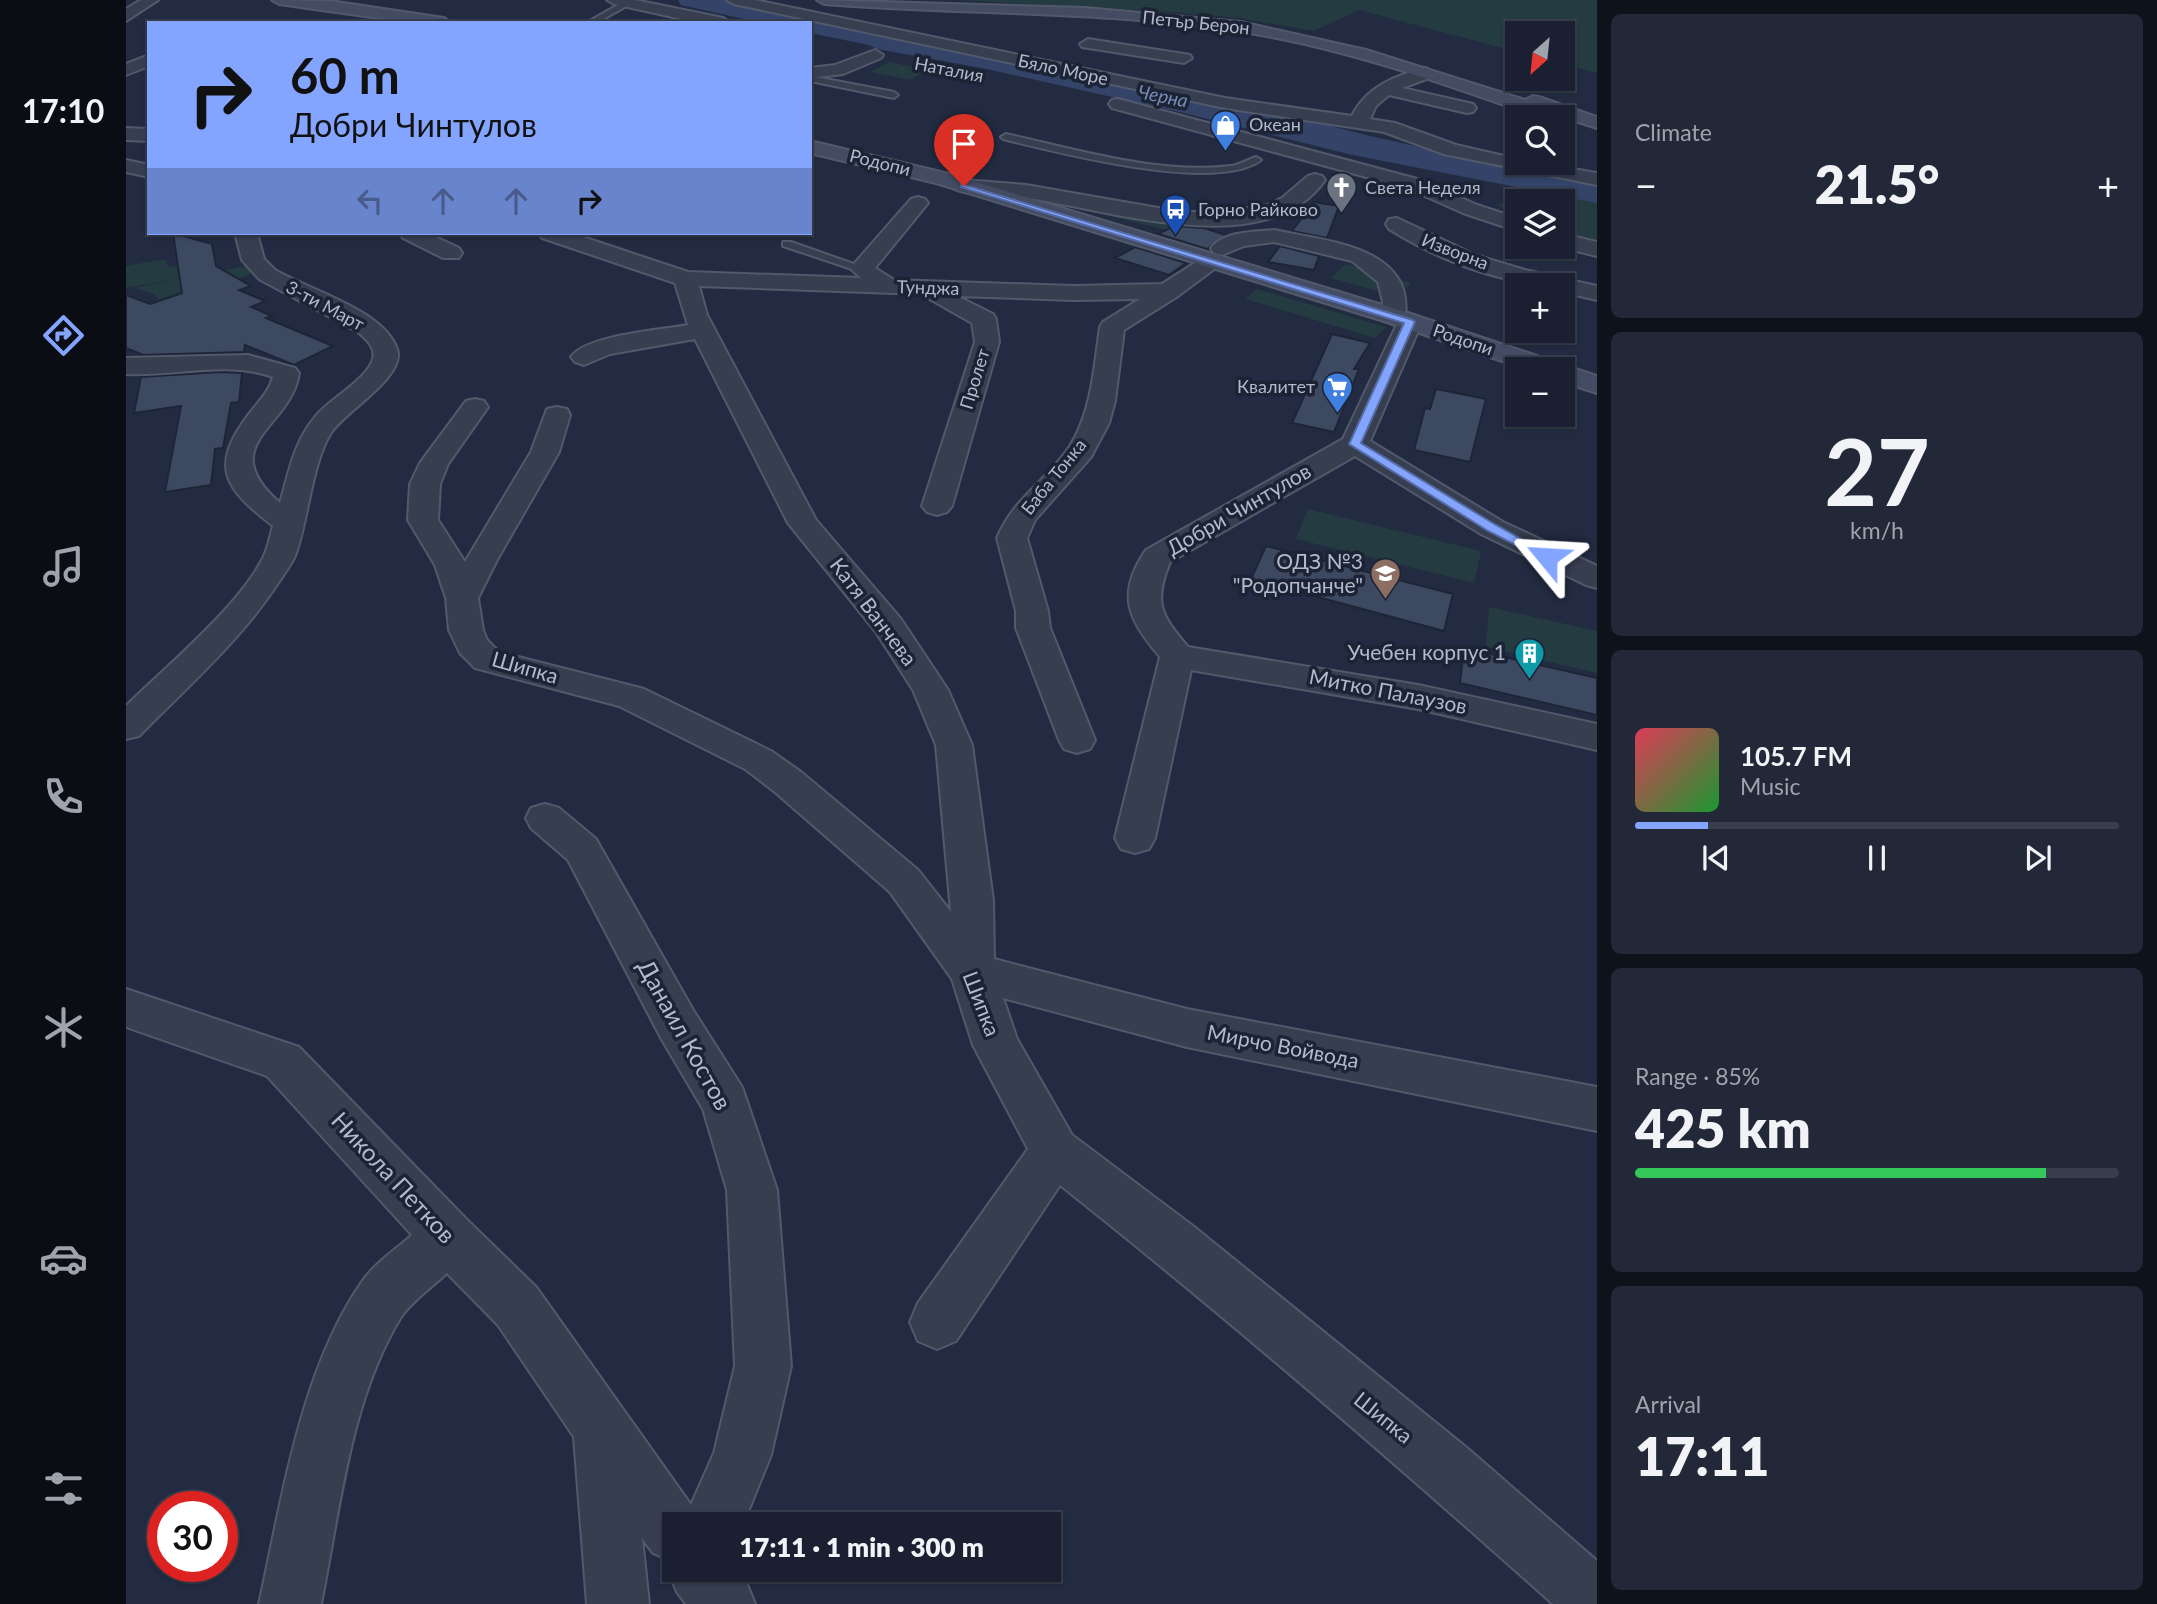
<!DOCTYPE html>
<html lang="en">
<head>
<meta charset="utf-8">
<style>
  body { margin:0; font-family:Lato,sans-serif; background:#232839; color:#f1f3f6; height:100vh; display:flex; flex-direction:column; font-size:26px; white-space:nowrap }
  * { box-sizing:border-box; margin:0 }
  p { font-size:23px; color:#9fa3ab }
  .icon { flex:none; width:38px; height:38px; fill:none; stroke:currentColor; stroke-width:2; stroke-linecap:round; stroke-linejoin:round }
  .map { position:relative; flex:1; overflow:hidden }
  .details { display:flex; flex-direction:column; gap:14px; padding:14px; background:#0e121b; width:560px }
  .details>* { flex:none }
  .hud { position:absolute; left:21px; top:21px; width:665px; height:214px; border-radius:0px; box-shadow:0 2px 5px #0004,0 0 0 2px #383e4d; background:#83a5ff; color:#111; overflow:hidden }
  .needle { width:46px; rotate:207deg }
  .controls { position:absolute; left:1379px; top:21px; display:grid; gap:14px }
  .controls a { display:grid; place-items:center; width:70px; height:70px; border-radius:0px; background:#1a2031; box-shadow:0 2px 5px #0004,0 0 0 2px #383e4d; font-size:35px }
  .speed { position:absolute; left:21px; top:1491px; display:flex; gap:14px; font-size:35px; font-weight:700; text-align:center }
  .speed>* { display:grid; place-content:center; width:91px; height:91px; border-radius:50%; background:#1a2031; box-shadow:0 2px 5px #0004,0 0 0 2px #383e4d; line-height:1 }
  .speed .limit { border:10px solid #d22; background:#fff; color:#111 }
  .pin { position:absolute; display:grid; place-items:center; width:60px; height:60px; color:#fff; margin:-72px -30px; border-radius:50% 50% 50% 0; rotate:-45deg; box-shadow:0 0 7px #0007 }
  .pin .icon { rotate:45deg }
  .me { position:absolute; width:77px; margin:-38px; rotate:297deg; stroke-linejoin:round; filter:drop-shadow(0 0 5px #0008) }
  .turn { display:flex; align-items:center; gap:24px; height:147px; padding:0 28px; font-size:32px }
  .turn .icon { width:91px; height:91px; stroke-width:2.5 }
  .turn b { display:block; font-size:49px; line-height:60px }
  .lanes { display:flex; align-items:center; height:66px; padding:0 28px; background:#0003; justify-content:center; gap:35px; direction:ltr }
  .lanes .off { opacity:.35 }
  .big { font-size:52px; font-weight:800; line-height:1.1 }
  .details .tile { flex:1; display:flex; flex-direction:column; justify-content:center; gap:10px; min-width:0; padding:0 24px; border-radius:10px; background:#232839 }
  .details .dial { align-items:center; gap:0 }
  .dial b { font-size:91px; line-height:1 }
  .song { display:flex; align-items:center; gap:21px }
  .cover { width:84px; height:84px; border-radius:10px; background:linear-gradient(135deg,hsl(350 70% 55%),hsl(130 70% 35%)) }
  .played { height:7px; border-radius:4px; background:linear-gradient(90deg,#83a5ff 15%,#383e4d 15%) }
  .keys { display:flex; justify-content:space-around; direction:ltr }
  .heat { display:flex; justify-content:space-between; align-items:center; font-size:38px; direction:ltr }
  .charge { height:10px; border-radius:5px; background:linear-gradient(90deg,#34c759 85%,#383e4d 0) }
  .trip { position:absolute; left:536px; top:1512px; width:399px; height:70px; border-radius:0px; background:#1a2031; box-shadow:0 2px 5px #0004,0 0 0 2px #383e4d; font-weight:800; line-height:70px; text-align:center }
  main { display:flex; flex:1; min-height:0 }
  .tabs { display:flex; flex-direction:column; width:126px; justify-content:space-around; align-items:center; background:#0a0d14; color:#9fa3ab }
  .tabs .icon { width:49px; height:49px }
  .tabs .on { color:#83a5ff }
  .tabs b { font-size:32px; color:#f1f3f6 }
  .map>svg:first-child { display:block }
  .green { fill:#243b41 }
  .water { fill:#344469 }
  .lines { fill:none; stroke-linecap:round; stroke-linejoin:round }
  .river { fill:#344469; fill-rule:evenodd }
  .building { fill:#3d4861; stroke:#1d2537; stroke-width:2 }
  .lane-casing { stroke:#51596b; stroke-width:4 }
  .street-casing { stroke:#51596b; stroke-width:4 }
  .secondary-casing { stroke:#51596b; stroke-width:4 }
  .lane { fill:#363e50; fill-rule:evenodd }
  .street { fill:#363e50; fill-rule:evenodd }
  .secondary { fill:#444c64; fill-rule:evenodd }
  .route { fill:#83a5ff; stroke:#556ba6; stroke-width:2 }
  .labels { text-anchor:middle; stroke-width:7; stroke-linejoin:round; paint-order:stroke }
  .far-street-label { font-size:18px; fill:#b2b9cb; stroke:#1b2335 }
  .far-poi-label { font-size:18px; fill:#b2b9cb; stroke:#1b2335; text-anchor:start }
  .far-water-label { font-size:19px; font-style:italic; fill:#778bb5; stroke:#1b2335 }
  .street-label { font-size:21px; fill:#b2b9cb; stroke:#1b2335 }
  .poi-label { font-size:21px; fill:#b2b9cb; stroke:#1b2335; text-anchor:end }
  .near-street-label { font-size:24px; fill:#b2b9cb; stroke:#1b2335 }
</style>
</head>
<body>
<main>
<nav class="tabs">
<b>17:10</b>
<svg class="icon on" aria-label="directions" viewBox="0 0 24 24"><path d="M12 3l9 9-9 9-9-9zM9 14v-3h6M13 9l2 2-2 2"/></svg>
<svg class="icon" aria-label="music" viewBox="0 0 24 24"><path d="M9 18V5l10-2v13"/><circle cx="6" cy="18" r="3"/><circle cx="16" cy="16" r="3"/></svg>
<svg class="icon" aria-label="phone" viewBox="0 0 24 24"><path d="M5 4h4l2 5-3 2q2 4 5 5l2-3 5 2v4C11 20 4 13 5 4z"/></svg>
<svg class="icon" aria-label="climate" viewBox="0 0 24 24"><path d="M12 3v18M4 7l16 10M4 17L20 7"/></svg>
<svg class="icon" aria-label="car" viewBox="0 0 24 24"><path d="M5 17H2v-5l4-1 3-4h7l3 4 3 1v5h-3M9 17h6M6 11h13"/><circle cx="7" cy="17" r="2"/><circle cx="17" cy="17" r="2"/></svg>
<svg class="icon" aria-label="filters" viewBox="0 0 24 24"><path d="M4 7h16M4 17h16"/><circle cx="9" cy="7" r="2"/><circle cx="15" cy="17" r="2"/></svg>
</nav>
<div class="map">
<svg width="1471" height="1604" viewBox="0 0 1471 1604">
  <rect width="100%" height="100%" fill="#222b41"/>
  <g class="green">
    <polygon points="833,0 1471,0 1471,73 1437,64 1437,33 1391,33 1391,52 1233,10 1188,31 1112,18 1044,12"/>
    <polygon points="763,62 802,70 784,80 744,72"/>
    <polygon points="1471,187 1471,246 1437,235 1437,201 1391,201 1391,218 1372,205 1400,190"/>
    <polygon points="914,199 1052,224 1040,230"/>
    <polygon points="39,259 42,267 75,261 80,274 129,264 123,275 68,293 124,348 90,353 34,328 26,303 33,300 28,294 8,288 52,279 0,288 0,266"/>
    <polygon points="1220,264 1285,283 1273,297 1205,278"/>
    <polygon points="1131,289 1260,327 1249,338 1119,299"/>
    <polygon points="1182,509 1355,551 1348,583 1170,539"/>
    <polygon points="1363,607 1471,631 1471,673 1360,647"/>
  </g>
  <polygon class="water" points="725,37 791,47 1043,101 1087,103 1162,115 1244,136 1392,169 1471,181 1471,203 1222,154 1058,113 856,68 751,49"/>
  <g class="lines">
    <polygon class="river" points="552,0 600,0 1091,98 1166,117 1170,124 1166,131 1155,133 1088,115 684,33 684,23 636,23 555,5"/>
  </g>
  <g class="building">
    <polygon points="1188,202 1213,206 1201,238 1166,231"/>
    <polygon points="1048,226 1078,228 1100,235 1081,249 1032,234"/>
    <polygon points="47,233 86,244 90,266 125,286 113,290 139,301 125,307 146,316 140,318 207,346 168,365 119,345 118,352 17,355 0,348 0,295 24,304 56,293"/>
    <polygon points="1154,246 1193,256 1188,270 1142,262"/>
    <polygon points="1009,247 1060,263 1043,275 989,258"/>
    <polygon points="1206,334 1244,343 1228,369 1233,369 1208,432 1166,423"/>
    <polygon points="93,372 116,373 113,402 105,403 97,448 89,449 85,485 39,492 55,406 8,413 15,377"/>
    <polygon points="1310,389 1360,399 1344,462 1288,450 1299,408 1304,409"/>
    <polygon points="1140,546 1327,594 1318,631 1125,579"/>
    <polygon points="1338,648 1471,678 1471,715 1334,683"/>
  </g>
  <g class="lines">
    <defs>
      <g id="lane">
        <polygon points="499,1 506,3 470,23 462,22"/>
        <polygon points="684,76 768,92 772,95 768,98 684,81"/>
        <path d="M880,134C949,149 1034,175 1105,166C1113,165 1121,160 1130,157L1135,160C1090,194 931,152 877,139L875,137Z"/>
        <polygon points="657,242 665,242 742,269 732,271 657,246"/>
      </g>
      <g id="street">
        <polygon points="15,0 32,0 0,21 0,9"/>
        <polygon points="481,0 509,0 597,18 604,23 574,23 488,4"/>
        <path d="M601,0H629L1099,98L1226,116C1240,87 1270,75 1300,68L1308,73L1306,77L1276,88L1347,104L1350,108L1347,112L1341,113L1263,95L1250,106L1244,119L1269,123L1330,145L1391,159V163H1410L1471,173V185L1318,154L1258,132L1099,108L608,4Z"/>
        <polygon points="962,39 1064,55 1066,58 1058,63 956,47 954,44"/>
        <polygon points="749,50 757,55 755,58 717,74 684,78 684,68 709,65"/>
        <polygon points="23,55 23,66 0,75 0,64"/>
        <polygon points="992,99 1295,180 1351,205 1391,218 1391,231 1337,213 1281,188 986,108 983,104 986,100"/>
        <polygon points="0,128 23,129 23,141 0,140"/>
        <polygon points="0,160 23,165 23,177 0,172"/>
        <path d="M1189,174L1196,176L1199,180C1141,263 984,210 902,198C881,194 859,194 838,192L831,190L828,186L831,182L838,180L900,185L1055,212H1095L1141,205L1156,198L1182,176Z"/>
        <path d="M792,197L799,199L802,203L749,268L768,280L947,286L1036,284L1080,256H1096L1099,261L1052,296L998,330L989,401L983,423L965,457L909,520L901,538L922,611L924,628L969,740L964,749L951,753L938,749L933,740L890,628V611L871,538C889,496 921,481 944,446C966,411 968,367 974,327L977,322L1014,299L947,300L831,296L867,314L870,319L873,342L826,506L821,512L811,515L801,512L796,506L849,342L846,323L795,294L573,286L581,315L690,520L775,619L822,690L846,745L867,900L868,959L1061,1009L1471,1087V1131L1061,1047L877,998L891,1039L946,1135L1067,1226L1341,1448L1471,1561V1604H1427C1266,1460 1103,1319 934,1185L830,1341L811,1349L792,1341L784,1322L792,1303L902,1149L847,1045L826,979L764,892L649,792L619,769L493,706L349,668L334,653L323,630L320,598L309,565L282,520L284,484L294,463L340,401L349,399L358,401L362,407L322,464L314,484L312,520L339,562L405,452L421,409L431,407L441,409L444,415L433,452L371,560L352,598L357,630L361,640L373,652L518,689L645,751L675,772L792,870L825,912L810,745L787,690L750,632L662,523L569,339L484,354L458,365L449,362L445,357C460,335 536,330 562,325L549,283L416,238L413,233H445L562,272L735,278L725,269L728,264L785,199Z"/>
        <path d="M1271,218L1349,255L1399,270L1471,286V300L1437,292V285C1375,285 1315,261 1263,229L1260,224L1263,219Z"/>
        <path d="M1148,230C1198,241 1288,246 1279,316L1293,317L1296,322L1244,441L1377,522L1471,566V588L1460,585L1355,534L1229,456L1044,562C1027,603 1035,615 1062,647L1292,685L1471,724V750L1292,709L1065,670L1029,838L1023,849L1009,853L995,849L989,838L1034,657C1003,620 989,595 1020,550L1217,439L1272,322L1258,321L1255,316L1257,302L1252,282L1226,261L1148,242L1118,246L1096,255L1088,253L1085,248C1098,231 1128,232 1148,230Z"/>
        <path d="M109,233H131L138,259L149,270C183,290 258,310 271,349C281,376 218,412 205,433C186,462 182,522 169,556C165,565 158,574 152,583C115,640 61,687 13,736L0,739V706C41,666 112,607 137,558C142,548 144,536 147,526C98,488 83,467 123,414C133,401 143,392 147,377C101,360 48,377 0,374V358L122,355L169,368L173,373C166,427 86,444 154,503C163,472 168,442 189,417C203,399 240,381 247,359C250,347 240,339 232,332L133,279L116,260Z"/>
        <polygon points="274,233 301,233 333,248 336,253 333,258 317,258 277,238"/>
        <polygon points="1437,234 1471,242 1471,256 1434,247 1437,247"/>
        <path d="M419,804L433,808L470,839L567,1010L616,1087L651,1190L665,1366L645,1455L617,1524H548V1570H611L620,1582L629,1604H560L551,1592L542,1570L546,1561L527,1553L516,1538L523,1604H461L448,1437L372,1325L321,1273C307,1286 286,1301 275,1317C224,1400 214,1510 195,1604H133C156,1500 175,1367 238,1279C250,1262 271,1249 286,1235L141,1076L0,1027V989L173,1047L340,1219L410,1287L565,1505L588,1453L609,1366L601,1190L577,1109L535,1038L442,860L405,828L400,818L405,808Z"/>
      </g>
      <g id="secondary">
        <polygon points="146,0 204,1 318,18 325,23 288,23 153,4"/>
        <path d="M691,0L959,8L1115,22L1240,50L1399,100L1407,96L1413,97L1471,117V128L1437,117H1412C1316,83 1219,48 1117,32C979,10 837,15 698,4Z"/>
        <polygon points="684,141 823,174 1276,311 1471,376 1471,393 1437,382 1437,369 1400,369 1258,321 810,183 684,153"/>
      </g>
    </defs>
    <use href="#lane" class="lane-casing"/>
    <use href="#street" class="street-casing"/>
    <use href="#secondary" class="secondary-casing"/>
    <use href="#lane" class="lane"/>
    <use href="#street" class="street"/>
    <use href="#secondary" class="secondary"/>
  </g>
  <polygon class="route" points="835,184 1287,320 1289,322 1235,443 1370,525 1428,557 1426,559 1417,559 1362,531 1223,444 1278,323 835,187"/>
  <defs>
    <symbol id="shop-pin" viewBox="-11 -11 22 30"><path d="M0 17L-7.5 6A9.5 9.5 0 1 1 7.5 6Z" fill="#3f7fe0" stroke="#1b2335"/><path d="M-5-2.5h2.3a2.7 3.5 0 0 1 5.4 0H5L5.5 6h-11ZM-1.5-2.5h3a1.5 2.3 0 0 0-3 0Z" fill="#fff"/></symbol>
    <symbol id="church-pin" viewBox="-11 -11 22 30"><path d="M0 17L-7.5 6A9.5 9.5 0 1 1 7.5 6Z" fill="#6b7280" stroke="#1b2335"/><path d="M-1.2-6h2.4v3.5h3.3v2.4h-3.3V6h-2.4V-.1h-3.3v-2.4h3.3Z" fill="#fff"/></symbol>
    <symbol id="bus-pin" viewBox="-11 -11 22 30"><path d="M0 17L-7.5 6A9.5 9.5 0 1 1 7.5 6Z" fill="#1a4fb4" stroke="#1b2335"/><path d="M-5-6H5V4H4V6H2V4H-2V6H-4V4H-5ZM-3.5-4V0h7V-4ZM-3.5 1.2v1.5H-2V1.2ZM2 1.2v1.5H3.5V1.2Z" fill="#fff"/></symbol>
    <symbol id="supermarket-pin" viewBox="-11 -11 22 30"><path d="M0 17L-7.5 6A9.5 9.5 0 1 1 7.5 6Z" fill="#3f7fe0" stroke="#1b2335"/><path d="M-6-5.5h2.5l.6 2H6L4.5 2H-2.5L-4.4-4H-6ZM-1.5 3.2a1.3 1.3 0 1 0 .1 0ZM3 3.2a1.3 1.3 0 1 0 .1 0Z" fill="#fff"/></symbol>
    <symbol id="school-pin" viewBox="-11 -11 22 30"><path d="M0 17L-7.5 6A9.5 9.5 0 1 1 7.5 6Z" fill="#8d6e63" stroke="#1b2335"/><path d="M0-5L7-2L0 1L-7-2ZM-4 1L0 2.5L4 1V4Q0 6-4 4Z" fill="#fff"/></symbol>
    <symbol id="building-pin" viewBox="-11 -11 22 30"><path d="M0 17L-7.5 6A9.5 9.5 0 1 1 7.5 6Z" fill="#0f9aa8" stroke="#1b2335"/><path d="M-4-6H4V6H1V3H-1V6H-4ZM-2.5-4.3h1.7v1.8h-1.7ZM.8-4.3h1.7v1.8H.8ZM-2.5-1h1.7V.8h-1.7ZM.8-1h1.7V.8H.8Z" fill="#fff"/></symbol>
  </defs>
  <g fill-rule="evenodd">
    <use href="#shop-pin" x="1082" y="108" width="35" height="47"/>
    <use href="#church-pin" x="1198" y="170" width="35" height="47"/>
    <use href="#bus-pin" x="1032" y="192" width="35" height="47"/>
    <use href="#supermarket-pin" x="1194" y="370" width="35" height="47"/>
    <use href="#school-pin" x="1242" y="556" width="35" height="47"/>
    <use href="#building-pin" x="1386" y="636" width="35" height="47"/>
  </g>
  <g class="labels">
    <g class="far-street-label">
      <text transform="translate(1070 23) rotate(6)" y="6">Петър Берон</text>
      <text transform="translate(823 70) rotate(11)" y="6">Наталия</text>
      <text transform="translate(937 70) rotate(12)" y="6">Бяло Море</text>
      <text transform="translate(754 163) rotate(14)" y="6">Родопи</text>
      <text transform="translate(1329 252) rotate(21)" y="6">Изворна</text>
      <text transform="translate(802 288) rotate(2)" y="6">Тунджа</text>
      <text transform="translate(199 306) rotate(28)" y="6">3-ти Март</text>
      <text transform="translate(1337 340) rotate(19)" y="6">Родопи</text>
      <text transform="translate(849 379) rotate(-73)" y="6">Пролет</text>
      <text transform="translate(928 477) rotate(-51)" y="6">Баба Тонка</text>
    </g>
    <g class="far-poi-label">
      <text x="1123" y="131">Океан</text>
      <text x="1239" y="194">Света Неделя</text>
      <text x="1072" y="216">Горно Райково</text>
      <text x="1189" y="393" text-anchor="end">Квалитет</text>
    </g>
    <g class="far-water-label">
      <text transform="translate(1037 96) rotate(11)" y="7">Черна</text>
    </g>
    <g class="street-label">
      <text transform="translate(1113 510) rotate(-30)" y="7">Добри Чинтулов</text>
      <text transform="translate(747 612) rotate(53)" y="7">Катя Ванчева</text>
      <text transform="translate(399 668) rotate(16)" y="7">Шипка</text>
      <text transform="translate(1262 692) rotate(11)" y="7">Митко Палаузов</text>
      <text transform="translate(855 1004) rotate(69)" y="7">Шипка</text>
      <text transform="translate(1157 1047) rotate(11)" y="7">Мирчо Войвода</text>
      <text transform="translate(1257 1418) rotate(39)" y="7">Шипка</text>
    </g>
    <g class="poi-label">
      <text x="1237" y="569">ОДЗ №3<tspan x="1237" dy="24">"Родопчанче"</tspan></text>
      <text x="1380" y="660">Учебен корпус 1</text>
    </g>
    <g class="near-street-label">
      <text transform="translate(558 1035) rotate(61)" y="8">Данаил Костов</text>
      <text transform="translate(267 1178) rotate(47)" y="8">Никола Петков</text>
    </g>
  </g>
</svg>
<div class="controls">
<a><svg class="needle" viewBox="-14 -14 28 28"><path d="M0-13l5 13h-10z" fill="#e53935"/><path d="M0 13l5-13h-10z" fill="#9fa3ab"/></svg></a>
<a><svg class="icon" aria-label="search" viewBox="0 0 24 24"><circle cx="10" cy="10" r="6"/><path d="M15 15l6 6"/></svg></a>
<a><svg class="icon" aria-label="layers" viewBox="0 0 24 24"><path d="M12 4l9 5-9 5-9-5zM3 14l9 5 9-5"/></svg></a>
<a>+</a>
<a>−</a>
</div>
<div class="speed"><div class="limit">30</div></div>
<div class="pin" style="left:838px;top:186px;background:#d93025"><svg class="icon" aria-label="arrive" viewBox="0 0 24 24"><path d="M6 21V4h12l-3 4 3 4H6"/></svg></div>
<svg class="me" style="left:1421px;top:557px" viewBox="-20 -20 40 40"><path d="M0-17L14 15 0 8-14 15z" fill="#83a5ff" stroke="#fff" stroke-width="4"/></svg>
<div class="trip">17:11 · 1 min · 300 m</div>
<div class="hud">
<div class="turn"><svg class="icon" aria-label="right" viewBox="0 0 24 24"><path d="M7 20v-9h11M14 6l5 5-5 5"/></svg><div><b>60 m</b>Добри Чинтулов</div></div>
<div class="lanes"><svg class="icon off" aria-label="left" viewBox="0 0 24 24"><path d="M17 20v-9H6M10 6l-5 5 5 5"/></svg><svg class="icon off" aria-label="ahead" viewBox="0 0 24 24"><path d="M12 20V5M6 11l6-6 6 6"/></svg><svg class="icon off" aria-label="ahead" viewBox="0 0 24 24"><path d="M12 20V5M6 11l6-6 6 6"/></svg><svg class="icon" aria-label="right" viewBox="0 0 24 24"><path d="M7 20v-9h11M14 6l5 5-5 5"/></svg></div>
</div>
</div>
<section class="details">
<div class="tile"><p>Climate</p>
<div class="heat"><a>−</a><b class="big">21.5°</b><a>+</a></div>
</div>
<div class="tile dial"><b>27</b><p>km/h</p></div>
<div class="tile">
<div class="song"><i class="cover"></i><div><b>105.7 FM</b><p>Music</p></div></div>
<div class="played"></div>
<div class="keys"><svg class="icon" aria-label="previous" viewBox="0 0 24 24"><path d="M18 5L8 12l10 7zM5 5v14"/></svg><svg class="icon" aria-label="pause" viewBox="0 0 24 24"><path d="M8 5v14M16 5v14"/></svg><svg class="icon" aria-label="next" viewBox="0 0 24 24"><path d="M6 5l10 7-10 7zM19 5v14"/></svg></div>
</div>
<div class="tile"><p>Range · 85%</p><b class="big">425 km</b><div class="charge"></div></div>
<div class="tile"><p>Arrival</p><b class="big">17:11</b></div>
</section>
</main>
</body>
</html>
